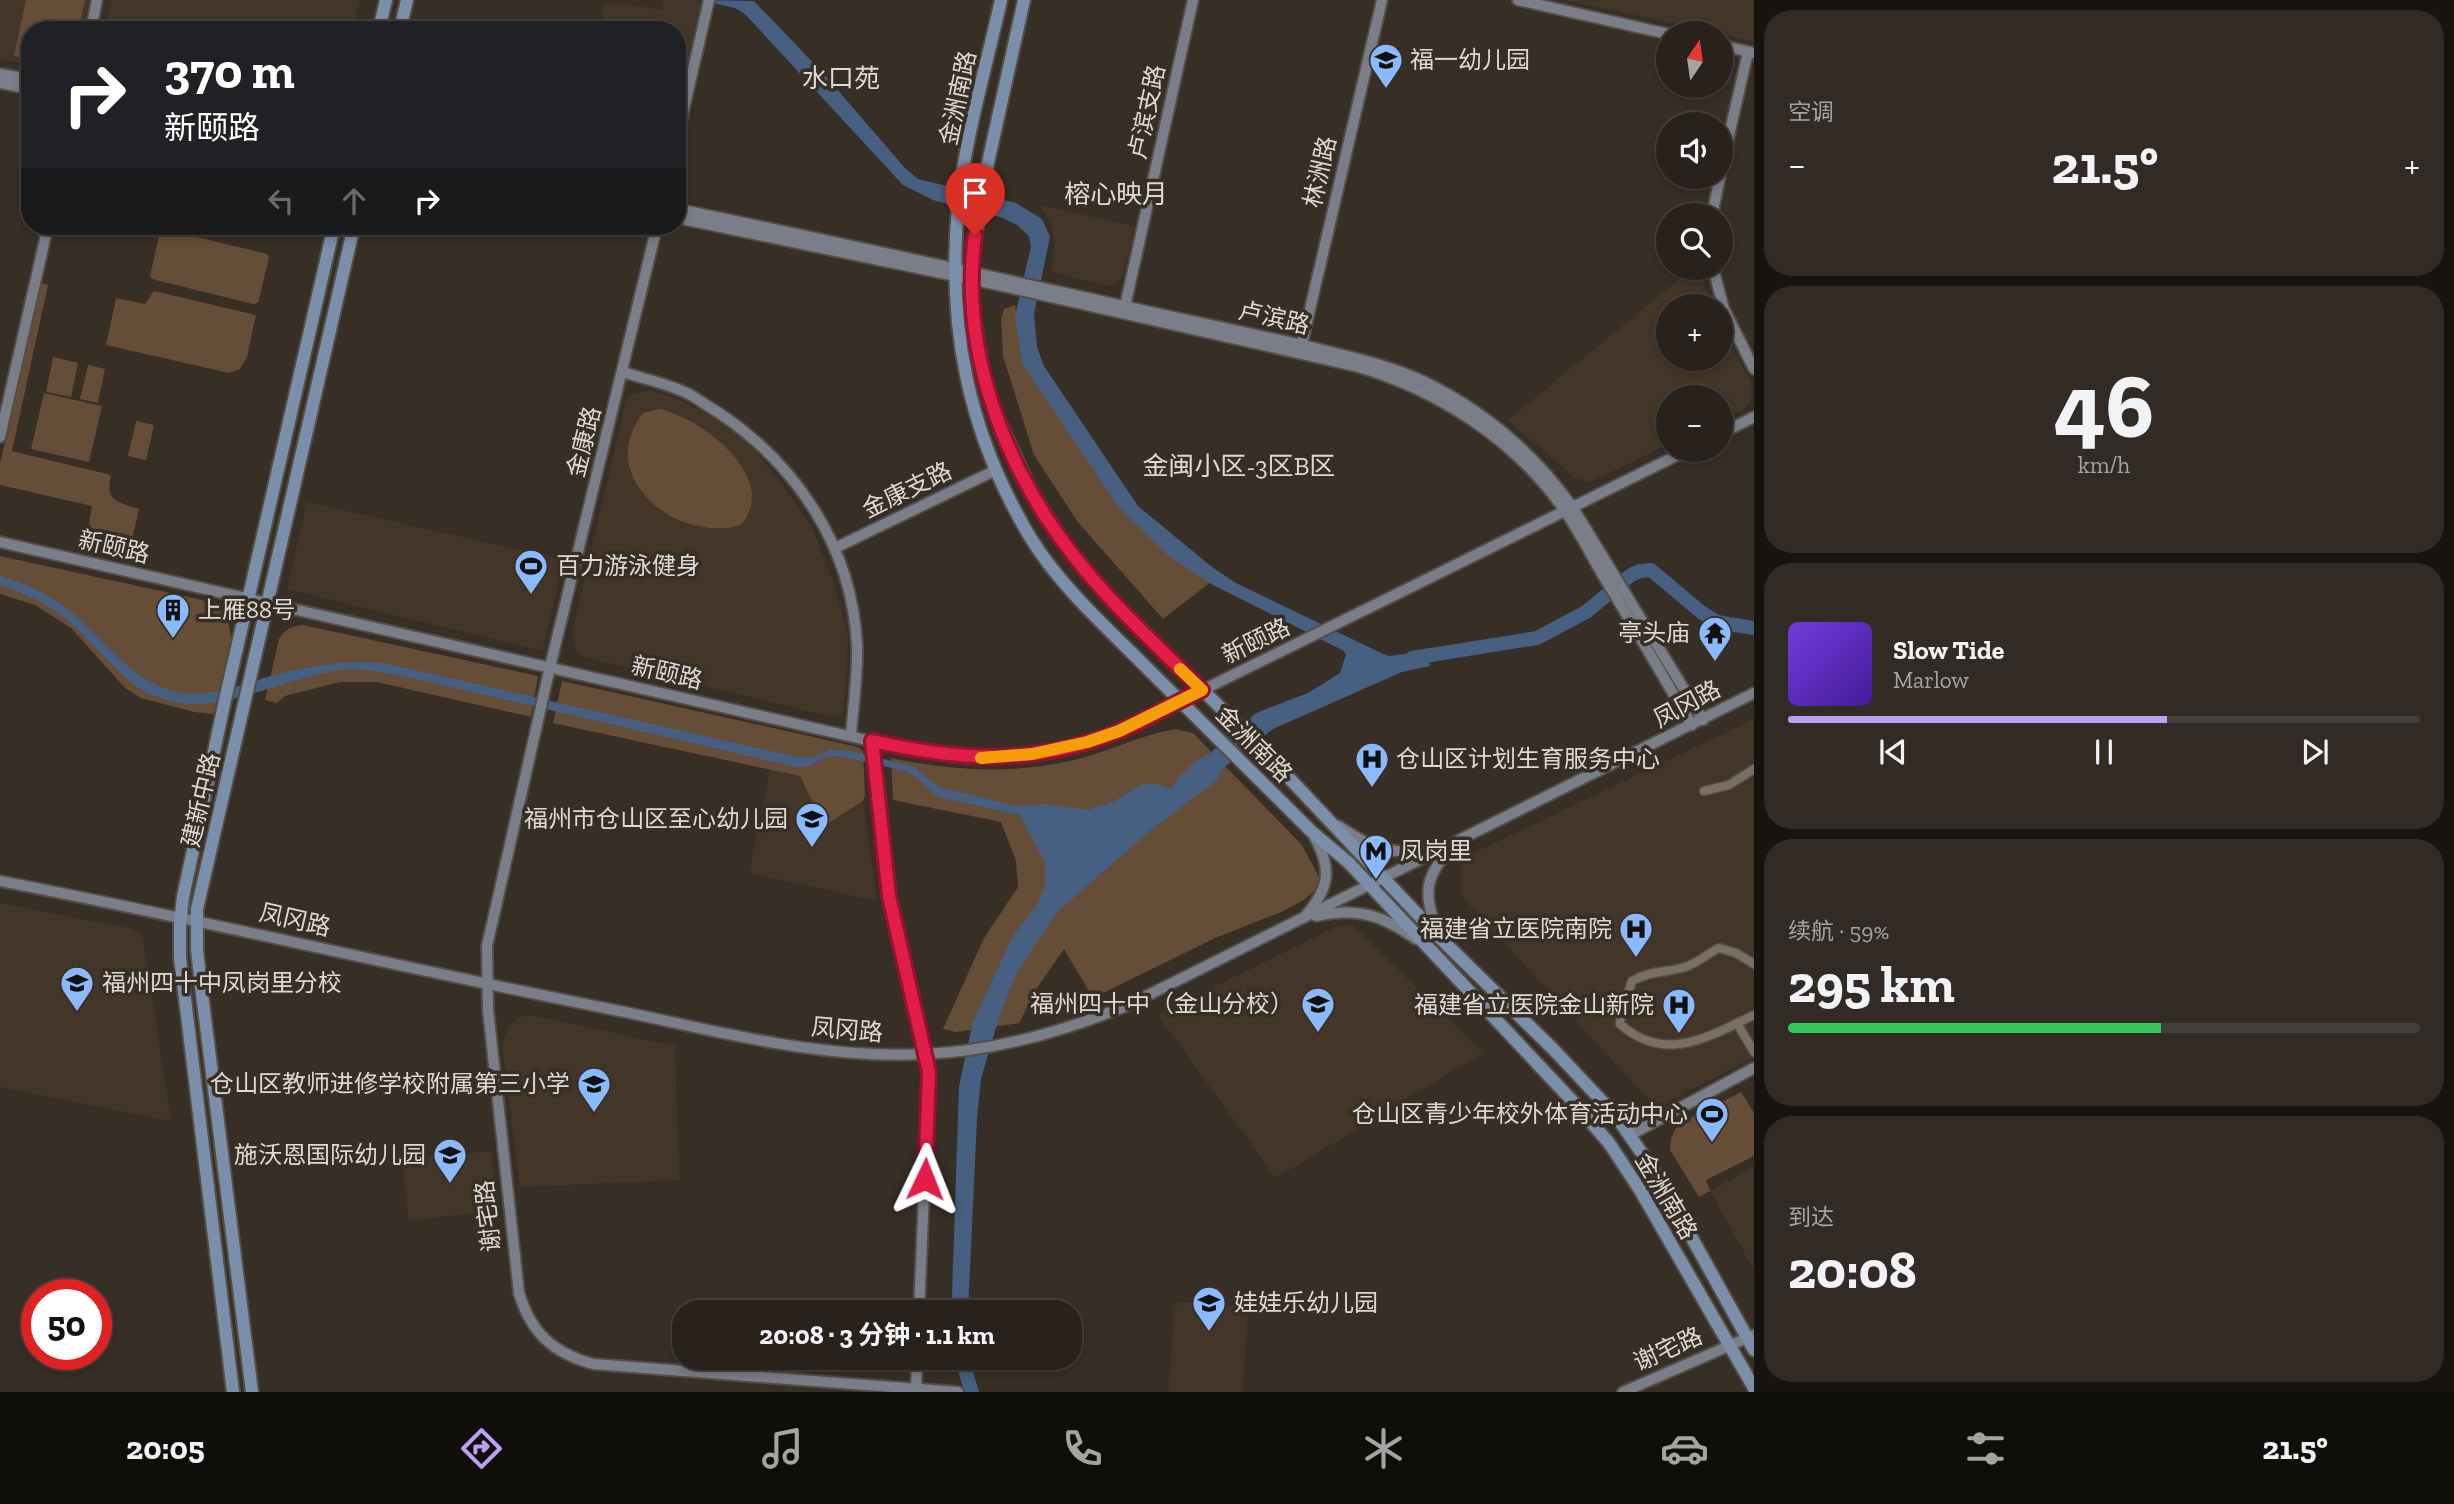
<!DOCTYPE html>
<html lang="zh">
<head>
<meta charset="utf-8">
<style>
  body { margin:0; font-family:"Zilla Slab","Noto Sans SC",serif; background:#312a25; color:#f1f3f6; height:100vh; display:flex; flex-direction:column; font-size:26px; white-space:nowrap }
  * { box-sizing:border-box; margin:0 }
  p { font-size:23px; color:#a5a4a3 }
  .icon { flex:none; width:38px; height:38px; fill:none; stroke:currentColor; stroke-width:2; stroke-linecap:round; stroke-linejoin:round }
  .map { position:relative; flex:1; overflow:hidden }
  .side { display:flex; flex-direction:column; gap:10px; padding:10px; background:#17130f; width:700px }
  .side>* { flex:none }
  .hud { position:absolute; left:21px; top:21px; width:665px; height:214px; border-radius:28px; box-shadow:0 4px 10px #0003,0 0 0 2px #453f3b; background:#202124; color:#fff; overflow:hidden }
  .needle { width:46px; rotate:13deg }
  .tools { position:absolute; left:1656px; top:21px; display:grid; gap:14px }
  .tools a { display:grid; place-items:center; width:77px; height:77px; border-radius:50%; background:#29221c; box-shadow:0 4px 10px #0003,0 0 0 2px #453f3b; font-size:35px }
  .speed { position:absolute; left:21px; top:1279px; display:flex; gap:14px; font-size:35px; font-weight:700; text-align:center }
  .speed>* { display:grid; place-content:center; width:91px; height:91px; border-radius:50%; background:#29221c; box-shadow:0 4px 10px #0003,0 0 0 2px #453f3b; line-height:1 }
  .speed .limit { border:10px solid #d22; background:#fff; color:#111 }
  .pin { position:absolute; display:grid; place-items:center; width:60px; height:60px; color:#fff; margin:-72px -30px; border-radius:50% 50% 50% 0; rotate:-45deg; box-shadow:0 0 7px #0007 }
  .pin .icon { rotate:45deg }
  .me { position:absolute; width:77px; margin:-38px; rotate:2deg; stroke-linejoin:round; filter:drop-shadow(0 0 5px #0008) }
  .turn { display:flex; align-items:center; gap:24px; height:147px; padding:0 28px; font-size:32px }
  .turn .icon { width:91px; height:91px; stroke-width:2.5 }
  .turn b { display:block; font-size:49px; line-height:60px }
  .lanes { display:flex; align-items:center; height:66px; padding:0 28px; background:#0003; justify-content:center; gap:35px; direction:ltr }
  .lanes .off { opacity:.35 }
  .big { font-size:52px; font-weight:700; line-height:1.1 }
  .side .tile { flex:1; display:flex; flex-direction:column; justify-content:center; gap:10px; min-width:0; padding:0 24px; border-radius:28px; background:#312a25 }
  .side .dial { align-items:center; gap:0 }
  .dial b { font-size:91px; line-height:1 }
  .song { display:flex; align-items:center; gap:21px }
  .cover { width:84px; height:84px; border-radius:10px; background:linear-gradient(135deg,hsl(260 70% 55%),hsl(260 70% 35%)) }
  .played { height:7px; border-radius:4px; background:linear-gradient(90deg,#bca0f2 60%,#453f3b 60%) }
  .keys { display:flex; justify-content:space-around; direction:ltr }
  .heat { display:flex; justify-content:space-between; align-items:center; font-size:38px; direction:ltr }
  .charge { height:10px; border-radius:5px; background:linear-gradient(90deg,#34c759 59%,#453f3b 0) }
  .trip { position:absolute; left:672px; top:1300px; width:410px; height:70px; border-radius:28px; background:#29221c; box-shadow:0 4px 10px #0003,0 0 0 2px #453f3b; font-weight:700; line-height:70px; text-align:center }
  .dock { display:flex; height:112px; justify-content:space-around; align-items:center; background:#100e0b; color:#a5a4a3 }
  .dock .icon { width:49px; height:49px }
  .dock .on { color:#bca0f2 }
  .dock b { font-size:32px; color:#f1f3f6 }
  main { display:flex; flex:1; min-height:0 }
  .map>svg:first-child { display:block }
  .built { fill:#443529 }
  .green { fill:#664d37 }
  .water { fill:#475f81 }
  .lines { fill:none; stroke-linecap:round; stroke-linejoin:round }
  .river { stroke:#475f81; stroke-width:14 }
  .street-casing { stroke:#544d45; stroke-width:11 }
  .secondary-casing { stroke:#544d45; stroke-width:14 }
  .primary-casing { stroke:#544d45; stroke-width:16 }
  .street { stroke:#796f65; stroke-width:8 }
  .secondary { stroke:#7a7e88; stroke-width:10 }
  .primary { stroke:#7b8eaa; stroke-width:12 }
  .route-casing { stroke:#92132f; stroke-width:18 }
  .route { stroke:#e11d48; stroke-width:12 }
  .slow { stroke:#f59e0b; stroke-width:12 }
  .labels { text-anchor:middle; stroke-width:7; stroke-linejoin:round; paint-order:stroke }
  .poi-label { font-size:24px; fill:#dfd9d4; stroke:#372e26; text-anchor:end }
  .street-label { font-size:24px; fill:#dfd9d4; stroke:#372e26 }
  .neighbourhood-label { font-size:26px; fill:#dfd9d4; stroke:#372e26 }
</style>
</head>
<body>
<main>
<div class="map">
<svg width="1754" height="1392" viewBox="0 0 1754 1392">
  <rect width="100%" height="100%" fill="#372e26"/>
  <g class="built">
    <polygon points="0,0 89,0 83,30 30,30 30,65 0,59"/>
    <polygon points="111,0 359,0 353,30 105,30"/>
    <polygon points="664,0 697,0 701,2 680,98 677,102 677,30 605,30 602,8 613,2 662,10"/>
    <polygon points="1564,0 1754,0 1754,42 1720,33"/>
    <polygon points="1039,205 1134,226 1129,253 1122,275 1117,283 1108,286 1050,272 1053,264 1054,243 1052,226"/>
    <polygon points="1693,268 1699,268 1710,306 1668,306 1668,359 1720,359 1720,327 1751,382 1752,394 1749,403 1741,411 1720,420 1720,397 1668,397 1668,445 1590,482 1575,478 1508,420"/>
    <polygon points="649,390 681,400 719,421 748,442 782,483 813,530 832,579 848,636 844,712 841,715 832,717 583,657 575,652 573,628 627,397"/>
    <polygon points="307,502 564,560 542,651 287,589"/>
    <polygon points="1754,719 1754,1057 1656,1108 1462,897 1461,859"/>
    <polygon points="770,769 800,776 824,825 863,801 877,901 749,873"/>
    <polygon points="0,903 129,928 140,933 143,938 171,1121 0,1087"/>
    <polygon points="1353,925 1483,1053 1276,1178 1158,1015 1337,926"/>
    <polygon points="530,1015 675,1046 679,1180 520,1187 502,1043 509,1026 521,1017"/>
    <polygon points="491,1151 498,1210 409,1221 402,1160"/>
    <polygon points="1754,1167 1754,1270 1710,1191"/>
    <polygon points="1179,1302 1243,1307 1248,1314 1242,1392 1169,1392 1174,1311"/>
  </g>
  <g class="green">
    <polygon points="26,0 85,0 79,30 30,30 30,60 14,56"/>
    <polygon points="163,229 267,254 269,258 258,303 253,304 152,279 150,276 160,232"/>
    <path d="M41,283L48,285L12,451L111,475C105,501 117,502 139,509L132,539L141,541L136,560L133,561L85,549L92,506L0,485V464Z"/>
    <polygon points="154,291 256,315 247,357 240,369 229,373 106,345 116,298 145,304"/>
    <polygon points="1015,305 1024,362 1090,458 1211,582 1163,619 1077,521 1034,455 1003,356 1001,318 1004,309"/>
    <polygon points="53,357 78,363 71,397 46,392"/>
    <polygon points="88,365 105,369 98,403 80,399"/>
    <polygon points="44,393 102,406 89,462 31,449"/>
    <path d="M660,409C701,418 781,478 741,525C677,544 593,477 643,413Z"/>
    <polygon points="136,421 154,425 146,460 128,456"/>
    <path d="M0,556L202,600C223,609 229,615 231,639L214,714L194,712L141,698L125,688L71,628L35,605L0,594Z"/>
    <path d="M303,625L538,676L531,717L377,682H340L285,696L277,703L265,700L279,639C285,629 292,626 303,625Z"/>
    <polygon points="562,681 858,747 863,751 865,796 863,801 824,826 800,776 557,724 553,723"/>
    <path d="M1176,729L1193,733L1302,845L1318,875L1319,881L1314,891L1304,900L1281,912L1215,938L1093,998L1064,949L1037,988L1019,1023L956,1032L943,1029L984,938L1018,887L1016,861L1001,822L893,800L891,758C956,772 1024,775 1089,756C1118,747 1146,734 1176,729Z"/>
    <polygon points="1741,1092 1754,1113 1754,1156 1706,1180 1710,1191 1699,1197 1670,1150 1671,1138 1677,1125"/>
  </g>
  <g class="water">
    <path d="M700,0L754,1L823,73L905,168L918,179L1016,203L1042,219L1050,237L1034,314L1037,347L1044,366L1138,506L1212,567L1236,583L1381,653L1389,656L1428,651L1430,666L1402,672L1273,729L1222,769L1217,780L1151,830L1057,912L1016,974L999,1017L981,1079L977,1119L968,1312H953L952,1295L959,1086L973,1021L1014,934L1039,902L1045,884V863L1020,815L938,797C928,791 923,782 913,775C906,770 842,756 833,756C819,757 811,769 796,767L420,680C395,675 367,667 341,670C293,676 220,713 175,702C167,700 157,698 149,694C121,681 91,639 66,619C47,603 23,593 0,585V576C26,583 51,595 71,612C104,639 133,683 177,692C208,699 241,684 271,676C312,666 346,659 388,664L797,757H812L830,750L850,751L913,766L939,787L1016,806L1047,804L1087,810L1113,802L1140,785L1152,783L1171,789L1179,777L1197,760L1209,754L1256,713L1308,693L1340,673L1346,655L1344,651L1213,585L1169,556L1119,508L1022,363L1015,316L1031,246L1029,236L1017,225L1003,218L933,200L903,185L745,14L735,8Z"/>
    <polygon points="955,1358 969,1358 979,1392 964,1392"/>
  </g>
  <g class="lines">
    <polyline class="river" points="1412,658 1537,638 1586,612 1631,575 1640,571 1651,570 1701,612 1717,622 1754,628"/>
    <defs>
      <g id="street">
        <polyline points="1704,791 1729,785 1754,769"/>
        <path d="M1754,964L1736,953L1719,948C1707,954 1698,963 1685,967C1666,973 1652,970 1632,981L1621,1015L1620,1024C1665,1064 1708,1037 1754,1015"/>
        <polyline points="1737,1023 1754,1052"/>
      </g>
      <g id="secondary">
        <polyline points="1518,0 1668,34"/>
        <polyline points="91,30 97,0"/>
        <polyline points="1720,45 1754,53"/>
        <polyline points="0,74 30,79"/>
        <polyline points="0,83 30,89"/>
        <polyline points="677,139 709,0"/>
        <polyline points="1720,175 1748,52"/>
        <path d="M677,209C840,242 1002,279 1164,315C1215,326 1267,337 1319,349C1355,358 1391,366 1425,382C1484,411 1535,454 1573,508L1703,720"/>
        <polyline points="1712,215 1720,177"/>
        <path d="M677,218L989,283L1355,366C1438,390 1515,439 1565,511C1580,533 1592,557 1605,579C1635,628 1663,677 1692,725"/>
        <path d="M657,226L550,667L487,946L488,1010L519,1293C531,1333 553,1353 593,1364L958,1392"/>
        <polyline points="1713,268 1724,309 1754,369"/>
        <polyline points="1124,311 1193,0"/>
        <polyline points="1300,352 1382,0"/>
        <path d="M623,372C644,379 669,384 689,394C698,399 707,406 716,411C797,464 852,547 857,645C858,675 853,707 851,736"/>
        <polyline points="1720,434 1754,417"/>
        <polyline points="0,437 48,226"/>
        <path d="M0,542L884,744C908,749 933,755 958,757C1019,762 1081,748 1136,723L1688,450"/>
        <polyline points="835,548 996,470"/>
        <polyline points="872,741 889,896 929,1072 919,1312"/>
        <path d="M1339,826C1375,851 1395,856 1438,848"/>
        <path d="M0,881C201,920 399,967 600,1007C707,1028 815,1060 925,1054C995,1051 1062,1032 1126,1006L1754,693"/>
        <path d="M1307,914C1331,886 1331,867 1314,836"/>
        <path d="M1316,916C1357,907 1382,915 1416,939"/>
        <path d="M1439,936C1425,897 1421,881 1450,849"/>
        <polyline points="1630,1135 1754,1068"/>
        <polyline points="916,1392 917,1358"/>
        <polyline points="1623,1392 1754,1335"/>
      </g>
      <g id="primary">
        <path d="M1001,0C986,68 965,137 958,207C947,327 968,433 1030,537C1060,586 1106,627 1146,667C1201,721 1256,776 1311,831L1349,863L1578,1107L1609,1143L1640,1190L1754,1388"/>
        <polyline points="1024,0 982,190 971,271 973,311 984,379 995,412 1031,491 1065,545 1106,594 1257,744 1440,938 1554,1050 1616,1116 1657,1175 1754,1350"/>
        <polyline points="379,30 386,0"/>
        <polyline points="400,30 407,0"/>
        <polyline points="233,1392 180,958 180,923 183,897 225,700 334,226"/>
        <polyline points="252,1392 202,994 197,950 197,909 354,226"/>
      </g>
    </defs>
    <use href="#street" class="street-casing"/>
    <use href="#secondary" class="secondary-casing"/>
    <use href="#primary" class="primary-casing"/>
    <use href="#street" class="street"/>
    <use href="#secondary" class="secondary"/>
    <use href="#primary" class="primary"/>
  </g>
  <g class="lines">
    <defs>
      <path id="route" d="M925,1179L929,1072L889,896L872,741C962,761 1032,766 1120,731C1148,719 1174,703 1202,690C1160,648 1114,607 1077,560C1005,470 959,350 975,235"/>
    </defs>
    <use href="#route" class="route-casing"/>
    <use href="#route" class="route"/>
    <polyline class="slow" points="981,758 1032,754 1087,742 1119,731 1202,690 1180,669"/>
  </g>
  <defs>
    <symbol id="school-pin" viewBox="-11 -11 22 30"><path d="M0 17L-7.5 6A9.5 9.5 0 1 1 7.5 6Z" fill="#8bbafc" stroke="#372e26"/><path d="M0-5L7-2L0 1L-7-2ZM-4 1L0 2.5L4 1V4Q0 6-4 4Z" fill="#111"/></symbol>
    <symbol id="stadium-pin" viewBox="-11 -11 22 30"><path d="M0 17L-7.5 6A9.5 9.5 0 1 1 7.5 6Z" fill="#8bbafc" stroke="#372e26"/><path d="M0-5a6.5 5 0 1 0 0 10a6.5 5 0 1 0 0-10ZM-3.5-1.8h7v3.6h-7Z" fill="#111"/></symbol>
    <symbol id="building-pin" viewBox="-11 -11 22 30"><path d="M0 17L-7.5 6A9.5 9.5 0 1 1 7.5 6Z" fill="#8bbafc" stroke="#372e26"/><path d="M-4-6H4V6H1V3H-1V6H-4ZM-2.5-4.3h1.7v1.8h-1.7ZM.8-4.3h1.7v1.8H.8ZM-2.5-1h1.7V.8h-1.7ZM.8-1h1.7V.8H.8Z" fill="#111"/></symbol>
    <symbol id="temple-pin" viewBox="-11 -11 22 30"><path d="M0 17L-7.5 6A9.5 9.5 0 1 1 7.5 6Z" fill="#8bbafc" stroke="#372e26"/><path d="M0-6L5-2H3V0L6.5 2.5H4V6H1.5V3h-3V6H-4V2.5H-6.5L-3 0V-2H-5Z" fill="#111"/></symbol>
    <symbol id="hospital-pin" viewBox="-11 -11 22 30"><path d="M0 17L-7.5 6A9.5 9.5 0 1 1 7.5 6Z" fill="#8bbafc" stroke="#372e26"/><path d="M-5-5h3v3.5h4V-5h3V5h-3V1.5h-4V5h-3Z" fill="#111"/></symbol>
    <symbol id="metro-pin" viewBox="-11 -11 22 30"><path d="M0 17L-7.5 6A9.5 9.5 0 1 1 7.5 6Z" fill="#8bbafc" stroke="#372e26"/><path d="M-5.5 5V-5H-3L0 0L3-5H5.5V5H3V-.5L0 4L-3-.5V5Z" fill="#111"/></symbol>
  </defs>
  <g fill-rule="evenodd">
    <use href="#school-pin" x="1367" y="41" width="38" height="52"/>
    <use href="#stadium-pin" x="512" y="547" width="38" height="52"/>
    <use href="#building-pin" x="154" y="591" width="38" height="52"/>
    <use href="#temple-pin" x="1696" y="614" width="38" height="52"/>
    <use href="#hospital-pin" x="1353" y="740" width="38" height="52"/>
    <use href="#school-pin" x="793" y="800" width="38" height="52"/>
    <use href="#metro-pin" x="1357" y="832" width="38" height="52"/>
    <use href="#hospital-pin" x="1617" y="910" width="38" height="52"/>
    <use href="#school-pin" x="58" y="964" width="38" height="52"/>
    <use href="#school-pin" x="1299" y="985" width="38" height="52"/>
    <use href="#hospital-pin" x="1660" y="986" width="38" height="52"/>
    <use href="#school-pin" x="575" y="1065" width="38" height="52"/>
    <use href="#stadium-pin" x="1693" y="1095" width="38" height="52"/>
    <use href="#school-pin" x="431" y="1136" width="38" height="52"/>
    <use href="#school-pin" x="1190" y="1284" width="38" height="52"/>
  </g>
  <g class="labels">
    <g class="poi-label">
      <text x="1410" y="68" text-anchor="start">福一幼儿园</text>
      <text x="556" y="574" text-anchor="start">百力游泳健身</text>
      <text x="198" y="618" text-anchor="start">上雁88号</text>
      <text x="1690" y="641">亭头庙</text>
      <text x="1396" y="767" text-anchor="start">仓山区计划生育服务中心</text>
      <text x="788" y="827">福州市仓山区至心幼儿园</text>
      <text x="1400" y="859" text-anchor="start">凤岗里</text>
      <text x="1612" y="937">福建省立医院南院</text>
      <text x="102" y="991" text-anchor="start">福州四十中凤岗里分校</text>
      <text x="1294" y="1012">福州四十中（金山分校）</text>
      <text x="1654" y="1013">福建省立医院金山新院</text>
      <text x="570" y="1092">仓山区教师进修学校附属第三小学</text>
      <text x="1688" y="1122">仓山区青少年校外体育活动中心</text>
      <text x="426" y="1163">施沃恩国际幼儿园</text>
      <text x="1234" y="1311" text-anchor="start">娃娃乐幼儿园</text>
    </g>
    <g class="street-label">
      <text transform="translate(958 98) rotate(-78)" y="8">金洲南路</text>
      <text transform="translate(1147 112) rotate(-78)" y="8">卢滨支路</text>
      <text transform="translate(1320 172) rotate(-77)" y="8">林洲路</text>
      <text transform="translate(1274 318) rotate(13)" y="8">卢滨路</text>
      <text transform="translate(584 442) rotate(-76)" y="8">金康路</text>
      <text transform="translate(907 490) rotate(-26)" y="8">金康支路</text>
      <text transform="translate(114 547) rotate(13)" y="8">新颐路</text>
      <text transform="translate(1256 641) rotate(-26)" y="8">新颐路</text>
      <text transform="translate(667 673) rotate(13)" y="8">新颐路</text>
      <text transform="translate(1687 704) rotate(-28)" y="8">凤冈路</text>
      <text transform="translate(1254 744) rotate(45)" y="8">金洲南路</text>
      <text transform="translate(201 800) rotate(-77)" y="8">建新中路</text>
      <text transform="translate(295 920) rotate(13)" y="8">凤冈路</text>
      <text transform="translate(847 1030) rotate(5)" y="8">凤冈路</text>
      <text transform="translate(1666 1196) rotate(59)" y="8">金洲南路</text>
      <text transform="translate(488 1216) rotate(-96)" y="8">谢宅路</text>
      <text transform="translate(1668 1349) rotate(-24)" y="8">谢宅路</text>
    </g>
    <g class="neighbourhood-label">
      <text x="841" y="87">水口苑</text>
      <text x="1116" y="203">榕心映月</text>
      <text x="1239" y="475">金闽小区-3区B区</text>
    </g>
  </g>
</svg>
<div class="tools">
<a><svg class="needle" viewBox="-14 -14 28 28"><path d="M0-13l5 13h-10z" fill="#e53935"/><path d="M0 13l5-13h-10z" fill="#a5a4a3"/></svg></a>
<a><svg class="icon" aria-label="sound" viewBox="0 0 24 24"><path d="M4 9h4l5-4v14l-5-4H4zM17 9q2 3 0 6"/></svg></a>
<a><svg class="icon" aria-label="search" viewBox="0 0 24 24"><circle cx="10" cy="10" r="6"/><path d="M15 15l6 6"/></svg></a>
<a>+</a>
<a>−</a>
</div>
<div class="speed"><div class="limit">50</div></div>
<div class="pin" style="left:975px;top:235px;background:#d93025"><svg class="icon" aria-label="arrive" viewBox="0 0 24 24"><path d="M6 21V4h12l-3 4 3 4H6"/></svg></div>
<svg class="me" style="left:925px;top:1179px" viewBox="-20 -20 40 40"><path d="M0-17L14 15 0 8-14 15z" fill="#e11d48" stroke="#fff" stroke-width="4"/></svg>
<div class="trip">20:08 · 3 分钟 · 1.1 km</div>
<div class="hud">
<div class="turn"><svg class="icon" aria-label="right" viewBox="0 0 24 24"><path d="M7 20v-9h11M14 6l5 5-5 5"/></svg><div><b>370 m</b>新颐路</div></div>
<div class="lanes"><svg class="icon off" aria-label="left" viewBox="0 0 24 24"><path d="M17 20v-9H6M10 6l-5 5 5 5"/></svg><svg class="icon off" aria-label="ahead" viewBox="0 0 24 24"><path d="M12 20V5M6 11l6-6 6 6"/></svg><svg class="icon" aria-label="right" viewBox="0 0 24 24"><path d="M7 20v-9h11M14 6l5 5-5 5"/></svg></div>
</div>
</div>
<section class="side">
<div class="tile"><p>空调</p>
<div class="heat"><a>−</a><b class="big">21.5°</b><a>+</a></div>
</div>
<div class="tile dial"><b>46</b><p>km/h</p></div>
<div class="tile">
<div class="song"><i class="cover"></i><div><b>Slow Tide</b><p>Marlow</p></div></div>
<div class="played"></div>
<div class="keys"><svg class="icon" aria-label="previous" viewBox="0 0 24 24"><path d="M18 5L8 12l10 7zM5 5v14"/></svg><svg class="icon" aria-label="pause" viewBox="0 0 24 24"><path d="M8 5v14M16 5v14"/></svg><svg class="icon" aria-label="next" viewBox="0 0 24 24"><path d="M6 5l10 7-10 7zM19 5v14"/></svg></div>
</div>
<div class="tile"><p>续航 · 59%</p><b class="big">295 km</b><div class="charge"></div></div>
<div class="tile"><p>到达</p><b class="big">20:08</b></div>
</section>
</main>
<nav class="dock">
<b>20:05</b>
<svg class="icon on" aria-label="directions" viewBox="0 0 24 24"><path d="M12 3l9 9-9 9-9-9zM9 14v-3h6M13 9l2 2-2 2"/></svg>
<svg class="icon" aria-label="music" viewBox="0 0 24 24"><path d="M9 18V5l10-2v13"/><circle cx="6" cy="18" r="3"/><circle cx="16" cy="16" r="3"/></svg>
<svg class="icon" aria-label="phone" viewBox="0 0 24 24"><path d="M5 4h4l2 5-3 2q2 4 5 5l2-3 5 2v4C11 20 4 13 5 4z"/></svg>
<svg class="icon" aria-label="climate" viewBox="0 0 24 24"><path d="M12 3v18M4 7l16 10M4 17L20 7"/></svg>
<svg class="icon" aria-label="car" viewBox="0 0 24 24"><path d="M5 17H2v-5l4-1 3-4h7l3 4 3 1v5h-3M9 17h6M6 11h13"/><circle cx="7" cy="17" r="2"/><circle cx="17" cy="17" r="2"/></svg>
<svg class="icon" aria-label="filters" viewBox="0 0 24 24"><path d="M4 7h16M4 17h16"/><circle cx="9" cy="7" r="2"/><circle cx="15" cy="17" r="2"/></svg>
<b>21.5°</b>
</nav>
</body>
</html>
